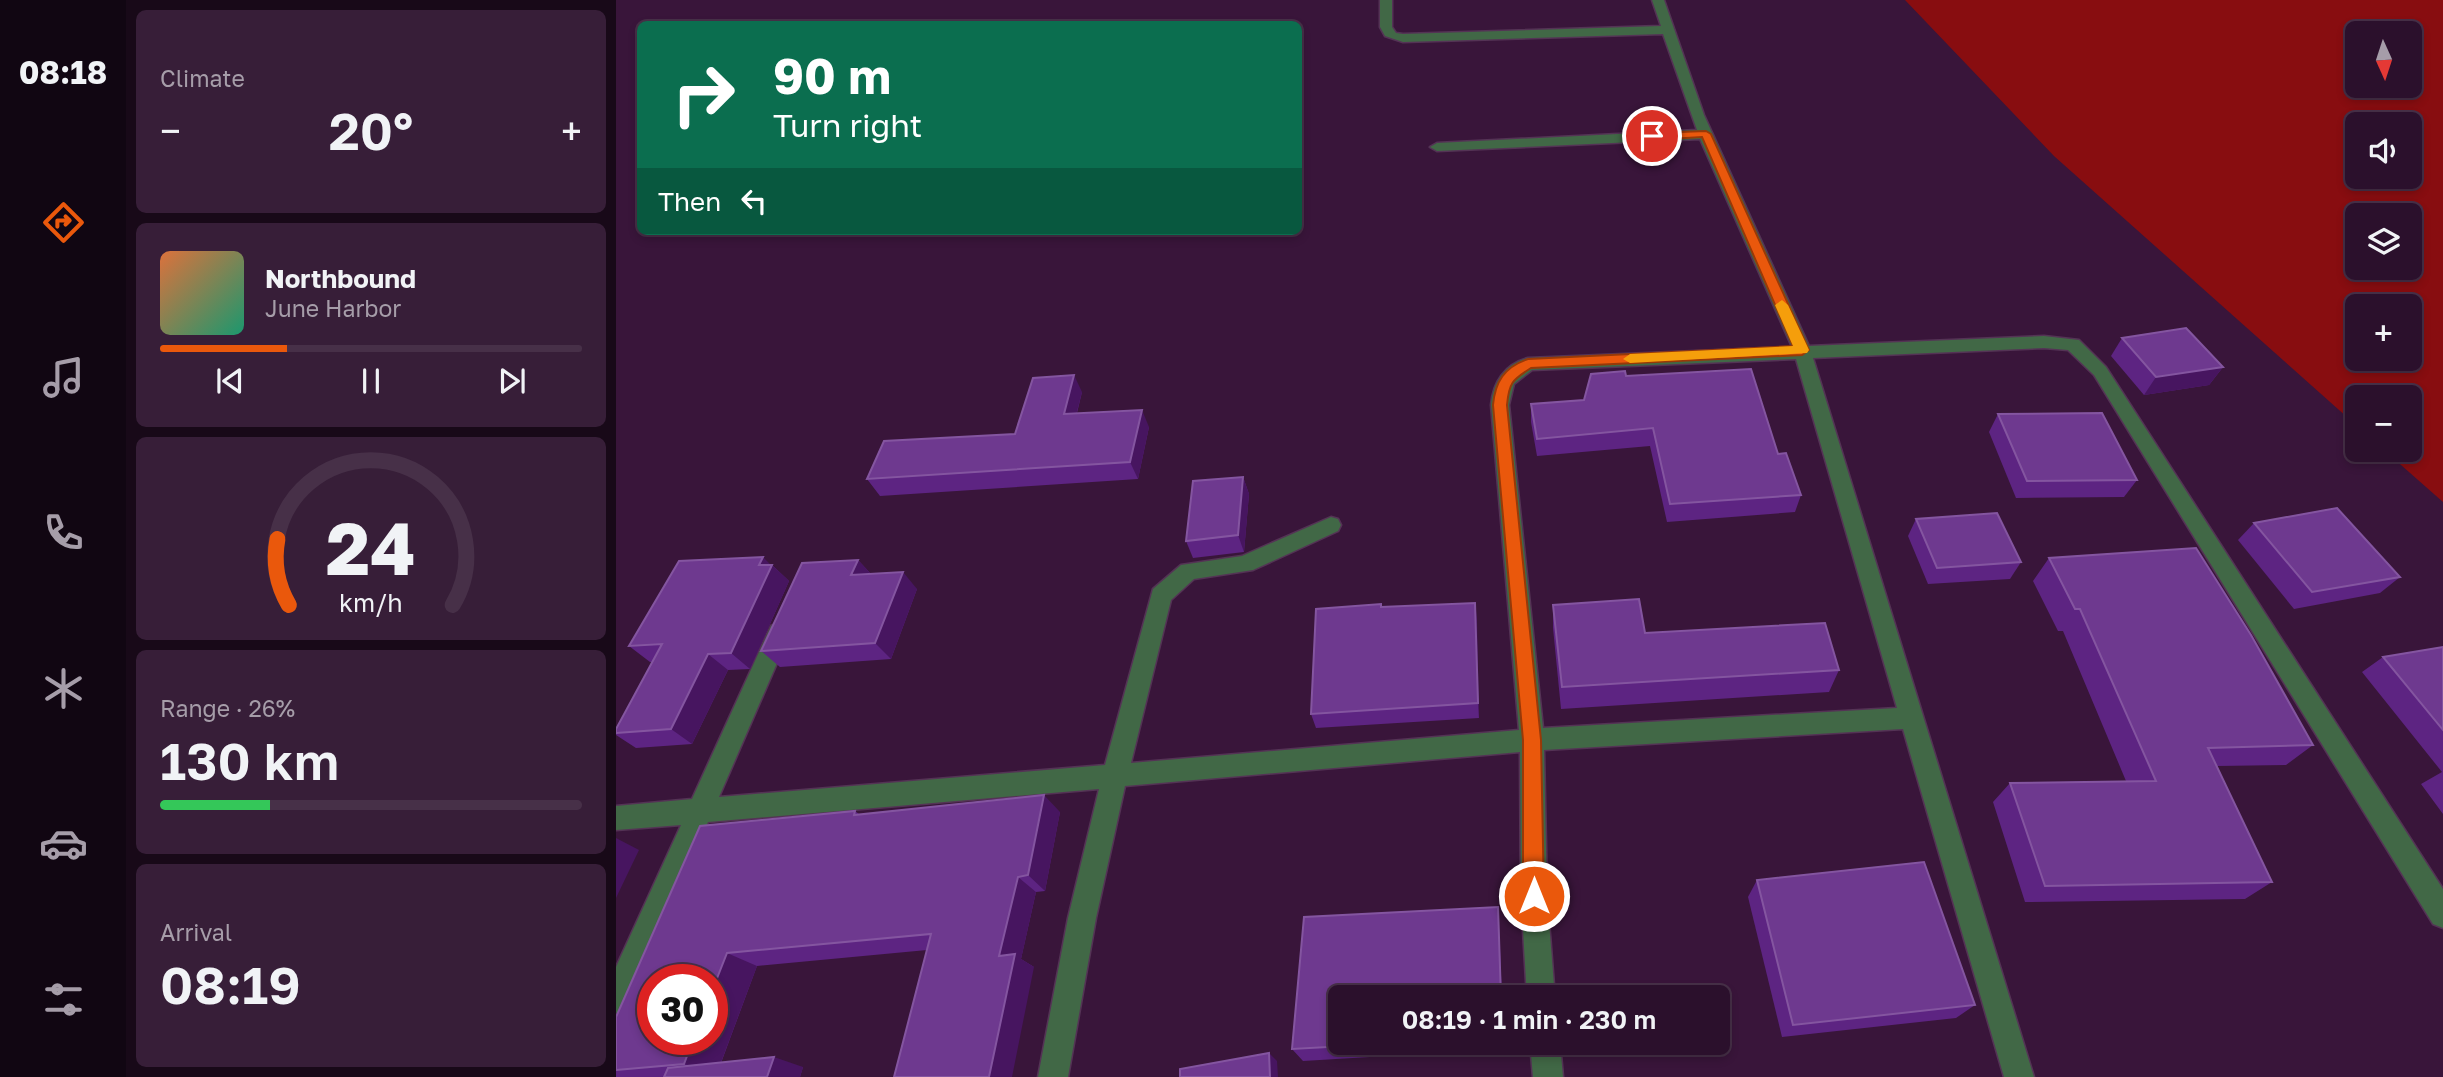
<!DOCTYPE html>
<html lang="en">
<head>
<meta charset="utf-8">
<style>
  body { margin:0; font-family:"Golos Text",sans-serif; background:#371e38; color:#f1f3f6; height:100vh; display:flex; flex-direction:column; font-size:26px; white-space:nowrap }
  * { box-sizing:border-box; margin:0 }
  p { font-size:23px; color:#a69da9 }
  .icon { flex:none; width:38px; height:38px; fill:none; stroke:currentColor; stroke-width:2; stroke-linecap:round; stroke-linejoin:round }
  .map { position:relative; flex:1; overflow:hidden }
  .side { display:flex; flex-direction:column; gap:10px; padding:10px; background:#180918; width:490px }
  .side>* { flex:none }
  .guide { position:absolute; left:21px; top:21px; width:665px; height:214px; border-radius:10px; box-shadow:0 4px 10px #0003,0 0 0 2px #473048; background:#0b6e4f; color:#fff; overflow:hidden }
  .needle { width:46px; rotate:177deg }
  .tools { position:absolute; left:1729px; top:21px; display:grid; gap:14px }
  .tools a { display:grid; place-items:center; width:77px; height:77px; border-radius:10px; background:#2b102c; box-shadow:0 4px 10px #0003,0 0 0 2px #473048; font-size:35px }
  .speed { position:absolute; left:21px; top:964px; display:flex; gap:14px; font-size:35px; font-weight:700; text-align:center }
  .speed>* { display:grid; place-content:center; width:91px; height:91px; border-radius:50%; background:#2b102c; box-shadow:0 4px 10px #0003,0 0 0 2px #473048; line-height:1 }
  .speed .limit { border:10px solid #d22; background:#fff; color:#111 }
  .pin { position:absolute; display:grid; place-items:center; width:60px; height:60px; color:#fff; margin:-30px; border:4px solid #fff; border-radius:50%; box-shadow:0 2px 7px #0007 }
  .me { position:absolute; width:77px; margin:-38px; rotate:0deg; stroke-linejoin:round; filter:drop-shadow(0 0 5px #0008) }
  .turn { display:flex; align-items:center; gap:24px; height:147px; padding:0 21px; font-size:32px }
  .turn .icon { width:91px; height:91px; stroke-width:2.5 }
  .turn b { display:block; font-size:49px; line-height:60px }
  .then { display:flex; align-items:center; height:66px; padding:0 21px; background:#0003; gap:14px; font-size:26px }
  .big { font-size:52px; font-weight:600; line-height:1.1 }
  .side .tile { flex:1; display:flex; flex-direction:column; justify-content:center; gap:10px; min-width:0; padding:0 24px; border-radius:10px; background:#371e38 }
  .side .dial { align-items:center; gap:0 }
  .dial svg { height:182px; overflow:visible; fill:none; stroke:#473048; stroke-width:7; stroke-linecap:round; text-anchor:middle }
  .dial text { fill:#f1f3f6; stroke:none }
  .song { display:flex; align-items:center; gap:21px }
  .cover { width:84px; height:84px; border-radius:10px; background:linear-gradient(135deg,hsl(20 70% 55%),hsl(160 70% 35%)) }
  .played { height:7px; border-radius:4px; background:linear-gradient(90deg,#ea580c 30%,#473048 30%) }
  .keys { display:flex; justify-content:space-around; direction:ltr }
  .heat { display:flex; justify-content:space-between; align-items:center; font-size:38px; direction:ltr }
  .charge { height:10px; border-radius:5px; background:linear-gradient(90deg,#34c759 26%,#473048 0) }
  .trip { position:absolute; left:712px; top:985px; width:402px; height:70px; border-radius:10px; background:#2b102c; box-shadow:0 4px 10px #0003,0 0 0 2px #473048; font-weight:600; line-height:70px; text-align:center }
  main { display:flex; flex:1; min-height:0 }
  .menu { display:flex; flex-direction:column; width:126px; justify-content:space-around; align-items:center; background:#110612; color:#a69da9 }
  .menu .icon { width:49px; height:49px }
  .menu .current { color:#ea580c }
  .menu b { font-size:32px; color:#f1f3f6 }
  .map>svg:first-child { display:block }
  .green { fill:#880d10; fill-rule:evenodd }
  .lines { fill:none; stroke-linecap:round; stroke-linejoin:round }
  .street-casing { stroke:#543355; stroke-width:3 }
  .street { fill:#416846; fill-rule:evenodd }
  .wall { fill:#5d2482 }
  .shaded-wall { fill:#471560 }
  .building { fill:#6e398f; stroke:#8455a0; stroke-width:2 }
  .route { fill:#ea580c; stroke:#983908; stroke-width:2 }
  .slow { fill:#f59e0b }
</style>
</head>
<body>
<main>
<nav class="menu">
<b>08:18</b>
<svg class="icon current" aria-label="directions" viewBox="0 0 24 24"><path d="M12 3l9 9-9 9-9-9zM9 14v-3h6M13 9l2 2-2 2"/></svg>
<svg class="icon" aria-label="music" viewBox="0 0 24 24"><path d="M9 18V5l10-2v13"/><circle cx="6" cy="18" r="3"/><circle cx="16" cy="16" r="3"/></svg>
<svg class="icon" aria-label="phone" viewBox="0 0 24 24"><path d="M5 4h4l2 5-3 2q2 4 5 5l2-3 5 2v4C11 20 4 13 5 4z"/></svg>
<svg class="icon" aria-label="climate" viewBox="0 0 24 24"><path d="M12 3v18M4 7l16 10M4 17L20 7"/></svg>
<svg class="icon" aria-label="car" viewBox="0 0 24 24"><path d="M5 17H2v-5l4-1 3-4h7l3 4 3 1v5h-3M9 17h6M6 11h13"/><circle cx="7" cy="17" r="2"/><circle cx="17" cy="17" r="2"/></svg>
<svg class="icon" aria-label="filters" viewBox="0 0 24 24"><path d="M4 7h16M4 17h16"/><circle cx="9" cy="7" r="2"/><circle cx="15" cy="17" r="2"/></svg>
</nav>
<section class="side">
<div class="tile"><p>Climate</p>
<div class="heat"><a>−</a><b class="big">20°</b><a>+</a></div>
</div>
<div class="tile">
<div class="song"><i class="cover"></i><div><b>Northbound</b><p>June Harbor</p></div></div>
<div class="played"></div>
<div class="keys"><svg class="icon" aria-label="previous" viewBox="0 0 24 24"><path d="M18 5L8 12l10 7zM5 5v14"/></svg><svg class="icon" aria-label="pause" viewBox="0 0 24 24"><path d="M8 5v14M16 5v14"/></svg><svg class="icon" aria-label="next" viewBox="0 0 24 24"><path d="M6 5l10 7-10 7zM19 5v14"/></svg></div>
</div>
<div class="tile dial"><svg viewBox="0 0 100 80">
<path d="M14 69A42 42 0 1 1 86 69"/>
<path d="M14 69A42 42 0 0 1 9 40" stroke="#ea580c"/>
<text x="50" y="56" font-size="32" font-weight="700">24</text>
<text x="50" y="72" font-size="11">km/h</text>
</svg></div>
<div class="tile"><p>Range · 26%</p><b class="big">130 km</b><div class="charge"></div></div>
<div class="tile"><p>Arrival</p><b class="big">08:19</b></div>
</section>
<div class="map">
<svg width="1827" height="1077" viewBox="0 0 1827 1077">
  <rect width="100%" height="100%" fill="#39153a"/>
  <path class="green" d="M1289,0H1827V502L1768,450H1794V397H1741V426L1438,156ZM1741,33H1794V86H1741ZM1741,124H1794V177H1741ZM1741,215H1794V268H1741ZM1741,306H1794V359H1741Z"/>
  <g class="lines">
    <defs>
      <g id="street">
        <path d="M764,0H776V27L780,33L787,34L1045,26L1036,0H1048L1088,115L1193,346L1428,336L1463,340L1490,367L1827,889V928L1817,924L1478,375L1452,350L1428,348L1197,358L1418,1077H1388L1287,729L928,750L931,896L939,998H911L905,896L904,752L509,786L480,918L452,1077H422L452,918L483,789L92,822L10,1009L0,1013V967L65,825L0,830V806L76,799L155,626L163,623L171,626L174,633L103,797L489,765L537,589L565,565L626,556L715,517L722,519L725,525L722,531L637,570L578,579L555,600L515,763L903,730L875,405C877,382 889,364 912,358L1176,347L1084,139L821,151L814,147L821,143L1081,130L1047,34L787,42L769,36L764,27ZM1180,359L1281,708L927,728L893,405L898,384L916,370Z"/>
        <polygon points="914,1043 944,1043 947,1077 917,1077"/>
      </g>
    </defs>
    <use href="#street" class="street-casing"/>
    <use href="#street" class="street"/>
  </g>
  <g class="wall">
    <polygon points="1506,338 1607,367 1593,385 1528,395 1495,356"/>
    <polygon points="1010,376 1162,454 1185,495 1179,512 1051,522 1034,446 921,456 915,422 915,404 968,400"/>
    <polygon points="466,392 461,413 533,427 522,479 264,496 251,479 399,434"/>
    <polygon points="1382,414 1521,480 1508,497 1400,498 1373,432"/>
    <polygon points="627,477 633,494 628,552 577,558 570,541"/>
    <polygon points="1300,519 1405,562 1394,579 1312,584 1292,536"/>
    <polygon points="1638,523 1784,577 1764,593 1678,609 1622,540"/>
    <polygon points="1433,558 1697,745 1670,765 1601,766 1656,882 1629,899 1409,902 1377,802 1394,783 1510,781 1447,631 1442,631 1417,581"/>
    <polygon points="242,560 255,574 301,589 275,659 164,667 145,651"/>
    <polygon points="154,565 156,565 173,581 134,669 112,670 76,744 20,748 0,735 0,729 36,662 34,662 13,646"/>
    <polygon points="859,603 863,718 700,728 695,714"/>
    <polygon points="937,605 1029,633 1223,670 1213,692 945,709 937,628"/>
    <polygon points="1827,647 1827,814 1805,784 1826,772 1746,672 1767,657"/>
    <polygon points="239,811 243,814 444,812 429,891 420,892 405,959 418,967 311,950 141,966 105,1063 187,1067 184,1077 0,1077 0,1017"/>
    <polygon points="1141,880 1359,1005 1340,1018 1166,1037 1132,897"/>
    <polygon points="882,907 886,998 724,998 724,1043 887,1043 887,1049 687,1061 676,1049 688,917"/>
    <polygon points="966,1043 1066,1043 1065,1046 967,1056"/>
  </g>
  <g class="shaded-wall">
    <polygon points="1607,367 1593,385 1528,395 1540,377"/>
    <polygon points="458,375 466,392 456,431 448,414"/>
    <polygon points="526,410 533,427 522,479 514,462"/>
    <polygon points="627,477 633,494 628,552 622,535"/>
    <polygon points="147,557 156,566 156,565 173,581 134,669 115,653 143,565"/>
    <polygon points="242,560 257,576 235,575"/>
    <polygon points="287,572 301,589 275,659 259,643"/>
    <polygon points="859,603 861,619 863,718 862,703"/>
    <polygon points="92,654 112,670 76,744 55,729"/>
    <polygon points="428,795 444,812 429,891 412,875"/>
    <polygon points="0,838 23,850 0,898"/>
    <polygon points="402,877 420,892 405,959 418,967 396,1077 373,1077 383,956"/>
    <polygon points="882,907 883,923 886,998 885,998"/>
    <polygon points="111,953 141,966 101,1073 68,1064 77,1040 96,1040 96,991"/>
    <polygon points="653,1053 661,1061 662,1077 654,1077"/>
    <polygon points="158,1057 187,1067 184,1077 151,1077"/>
  </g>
  <g class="building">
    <polygon points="1570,328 1607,367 1540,377 1506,338"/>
    <polygon points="1135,369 1162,454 1170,453 1185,495 1054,504 1037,428 921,439 915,404 968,400 975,374 1009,371 1010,376"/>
    <polygon points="458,375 448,414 526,410 514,462 251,479 268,441 399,434 417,378"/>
    <polygon points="1486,413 1521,480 1411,481 1382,414"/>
    <polygon points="627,477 622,535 570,541 577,481"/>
    <polygon points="1721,508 1784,577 1696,592 1638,523"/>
    <polygon points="1381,513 1405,562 1321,568 1300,519"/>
    <polygon points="1580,548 1635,635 1697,745 1592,748 1656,882 1429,886 1394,783 1540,781 1464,609 1459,609 1433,558"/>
    <polygon points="147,557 143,565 156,565 115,653 92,654 55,729 0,733 0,729 46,644 13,646 63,561"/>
    <polygon points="242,560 235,575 287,572 259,643 145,651 186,563"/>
    <polygon points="1023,599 1029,633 1209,623 1223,670 946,687 937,605"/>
    <polygon points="859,603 862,703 695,714 700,609 765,604 765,607"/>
    <polygon points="1827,647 1827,730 1767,657"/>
    <polygon points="428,795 412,875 402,877 383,956 399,954 373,1077 278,1077 315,934 111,953 96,991 96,980 37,980 37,1040 77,1040 68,1064 0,1070 0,1017 84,826 239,811 238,815"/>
    <polygon points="1308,862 1359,1005 1177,1025 1141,880"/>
    <polygon points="882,907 885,998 724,998 724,1043 785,1043 676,1049 688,917"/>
    <polygon points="1061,988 1062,998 980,998"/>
    <polygon points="969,1043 1015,1043 969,1048"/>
    <polygon points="653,1053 654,1077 564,1077 564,1069"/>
    <polygon points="158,1057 151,1077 48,1077 52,1068"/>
  </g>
  <path class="route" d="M1090,131L1095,134L1193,350L1186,355L915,368C896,380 893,383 891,405L925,740L928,896L925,903L918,906L910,903L907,896V740L877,405C879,382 888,367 912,359L1177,346L1086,137L1036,140L1030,136L1036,133Z"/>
  <polygon class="slow" points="1166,300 1172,305 1193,350 1191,353 1014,363 1007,359 1014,354 1177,346 1159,305"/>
</svg>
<div class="tools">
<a><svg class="needle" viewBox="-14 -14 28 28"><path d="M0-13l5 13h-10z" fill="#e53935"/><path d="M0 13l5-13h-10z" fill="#a69da9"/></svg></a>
<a><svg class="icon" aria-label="sound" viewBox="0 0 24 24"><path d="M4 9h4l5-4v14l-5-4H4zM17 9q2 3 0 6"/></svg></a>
<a><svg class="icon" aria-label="layers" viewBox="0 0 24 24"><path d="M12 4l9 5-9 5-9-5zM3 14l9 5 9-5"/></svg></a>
<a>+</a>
<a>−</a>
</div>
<div class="speed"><div class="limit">30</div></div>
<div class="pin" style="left:1036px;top:136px;background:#d93025"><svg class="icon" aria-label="arrive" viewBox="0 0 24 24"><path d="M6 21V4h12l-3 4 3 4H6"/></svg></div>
<svg class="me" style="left:918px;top:896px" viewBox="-20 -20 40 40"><circle r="17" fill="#ea580c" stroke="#fff" stroke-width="3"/><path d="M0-11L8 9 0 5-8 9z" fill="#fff"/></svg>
<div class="trip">08:19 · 1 min · 230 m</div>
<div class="guide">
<div class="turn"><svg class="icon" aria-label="right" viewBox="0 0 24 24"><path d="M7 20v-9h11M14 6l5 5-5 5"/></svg><div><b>90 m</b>Turn right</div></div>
<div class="then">Then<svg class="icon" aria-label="left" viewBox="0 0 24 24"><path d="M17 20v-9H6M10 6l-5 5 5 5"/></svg></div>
</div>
</div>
</main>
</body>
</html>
